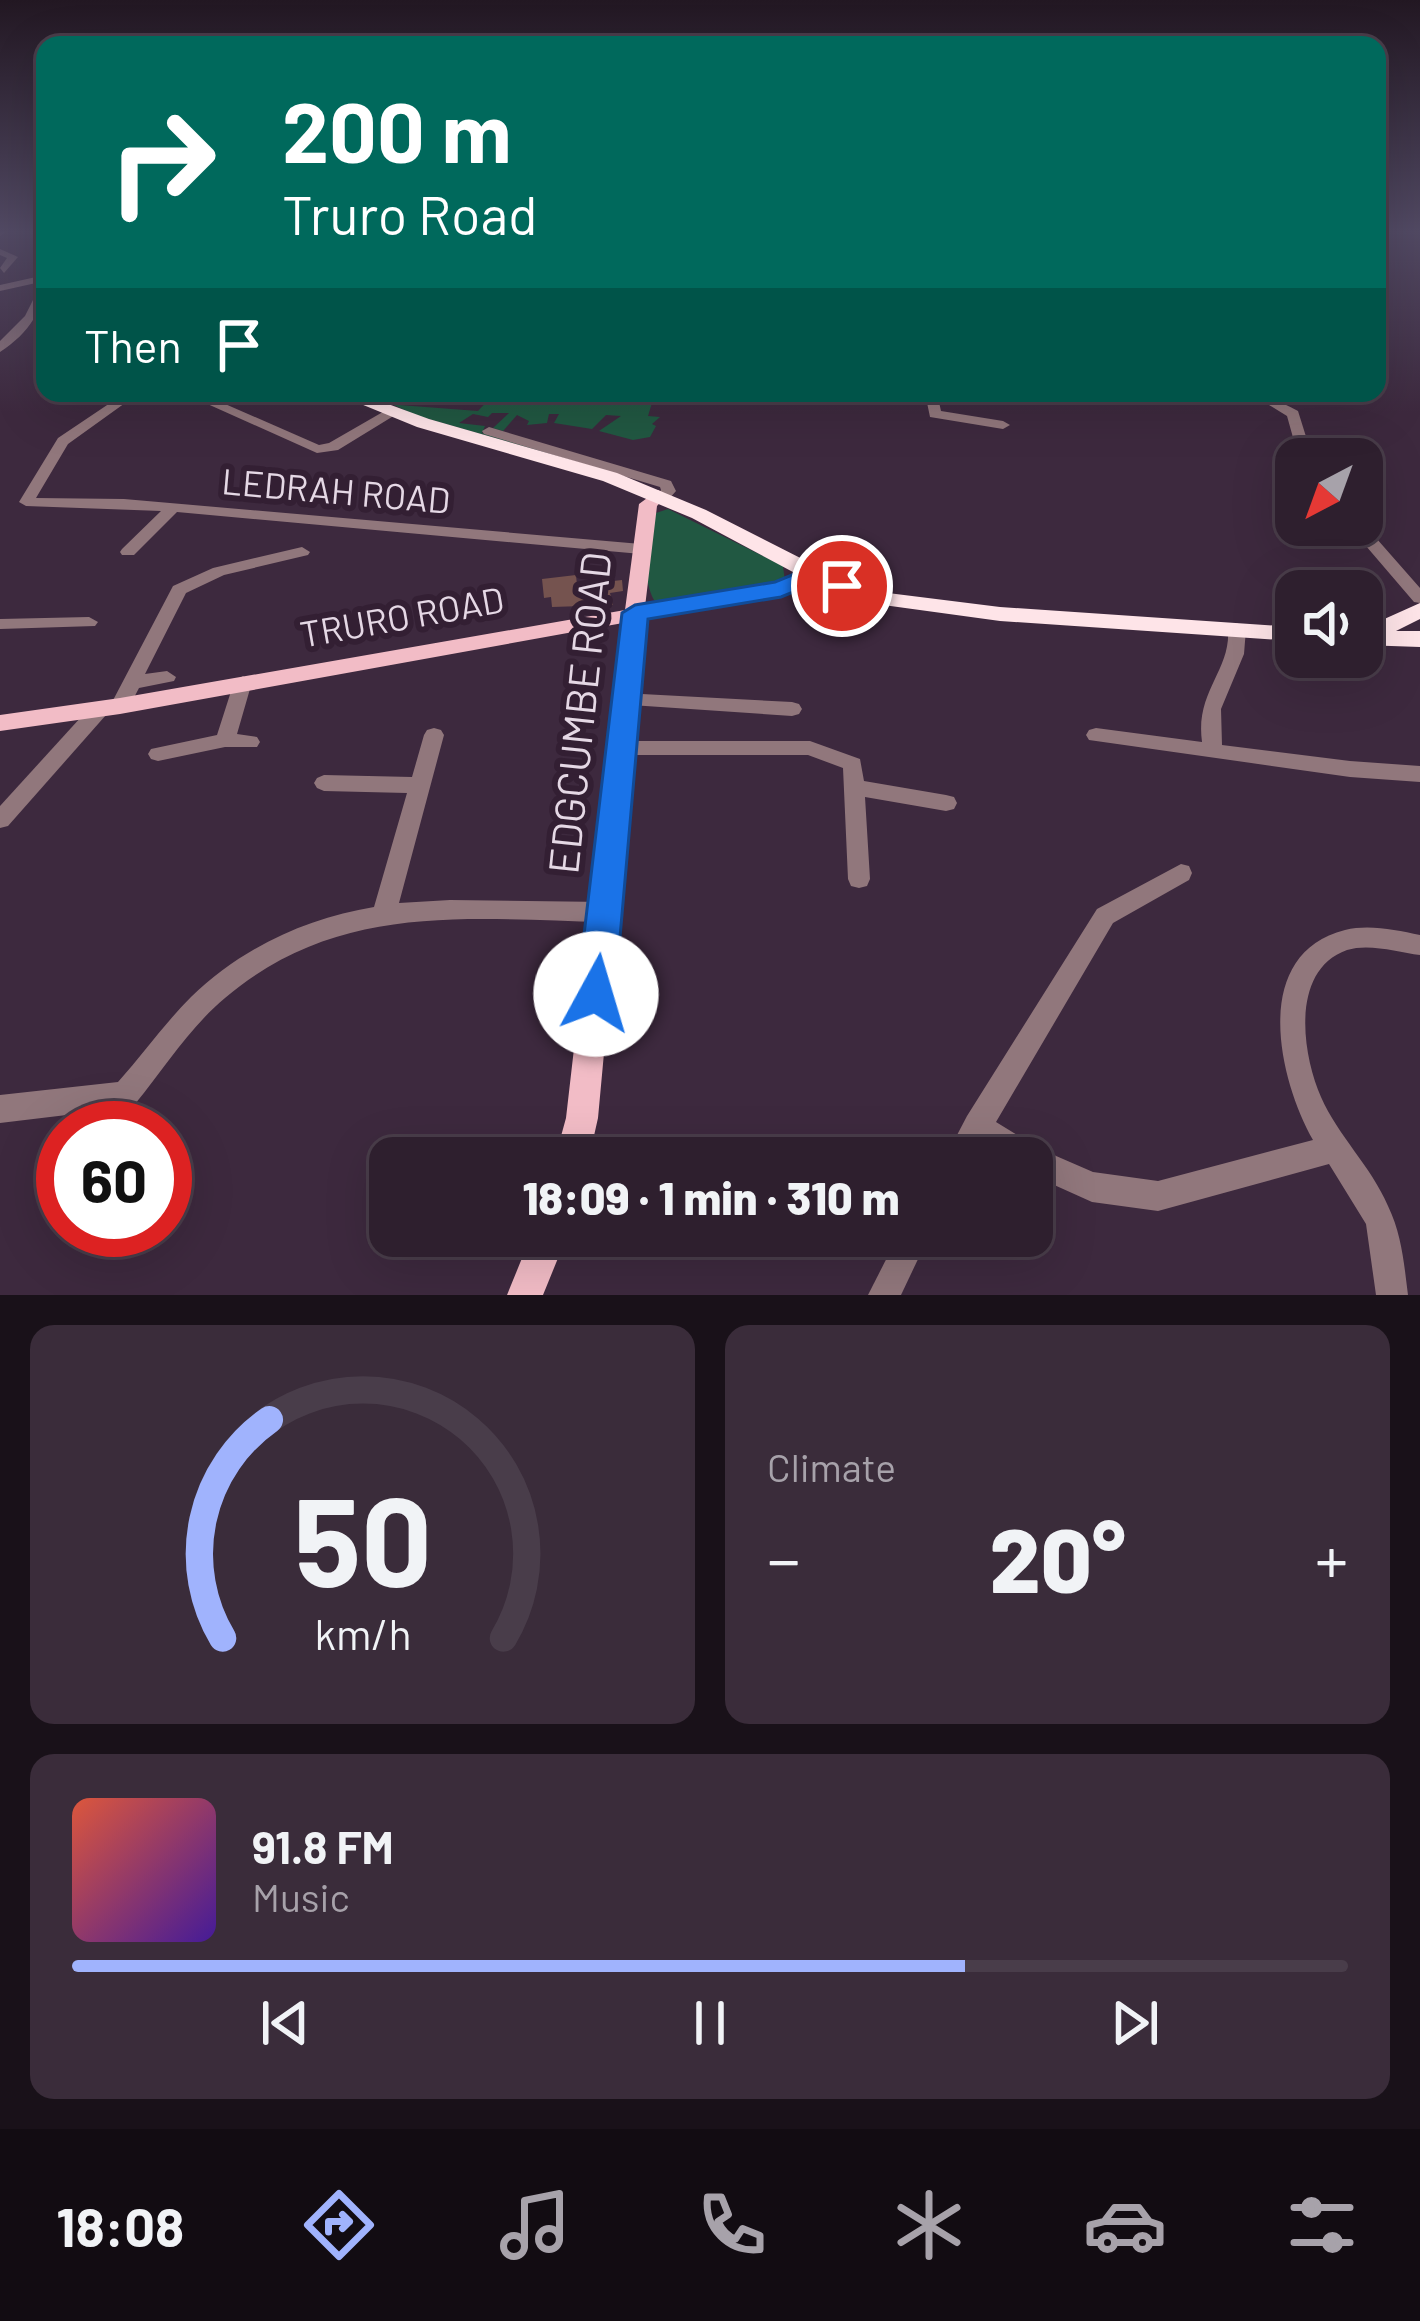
<!DOCTYPE html>
<html lang="en">
<head>
<meta charset="utf-8">
<style>
  body { margin:0; font-family:Barlow,sans-serif; background:#3a2c3a; color:#f1f3f6; height:100vh; display:flex; flex-direction:column; font-size:45px; white-space:nowrap }
  * { box-sizing:border-box; margin:0 }
  p { font-size:39px; color:#a7a2aa }
  .icon { flex:none; width:66px; height:66px; fill:none; stroke:currentColor; stroke-width:2; stroke-linecap:round; stroke-linejoin:round }
  .map { position:relative; height:1295px; overflow:hidden }
  .details { display:flex; flex-direction:column; gap:30px; padding:30px; background:#191119; flex:1 }
  .details>* { flex:none }
  .guide { position:absolute; left:36px; top:36px; width:1350px; height:366px; border-radius:24px; box-shadow:0 12px 48px #0002,0 0 0 3px #493d4a; background:#00695c; color:#fff; overflow:hidden }
  .needle { width:78px; rotate:221deg }
  .buttons { position:absolute; left:1275px; top:438px; display:grid; gap:24px }
  .buttons a { display:grid; place-items:center; width:108px; height:108px; border-radius:24px; background:#2e1f2e; box-shadow:0 12px 48px #0002,0 0 0 3px #493d4a; font-size:60px }
  .speed { position:absolute; left:36px; top:1101px; display:flex; gap:24px; font-size:60px; font-weight:700; text-align:center }
  .speed>* { display:grid; place-content:center; width:156px; height:156px; border-radius:50%; background:#2e1f2e; box-shadow:0 12px 48px #0002,0 0 0 3px #493d4a; line-height:1 }
  .speed .limit { border:18px solid #d22; background:#fff; color:#111 }
  .pin { position:absolute; display:grid; place-items:center; width:102px; height:102px; color:#fff; margin:-51px; border:6px solid #fff; border-radius:50%; box-shadow:0 3px 12px #0007 }
  .me { position:absolute; width:132px; margin:-66px; rotate:6deg; stroke-linejoin:round; filter:drop-shadow(0 0 9px #0008) }
  .turn { display:flex; align-items:center; gap:42px; height:252px; padding:0 48px; font-size:54px }
  .turn .icon { width:156px; height:156px; stroke-width:2.5 }
  .turn b { display:block; font-size:84px; line-height:102px }
  .then { display:flex; align-items:center; height:114px; padding:0 48px; background:#0003; gap:24px; font-size:45px }
  .big { font-size:90px; font-weight:800; line-height:1.1 }
  .details .widget { flex:1; display:flex; flex-direction:column; justify-content:center; gap:18px; min-width:0; padding:0 42px; border-radius:24px; background:#3a2c3a }
  .details .dial { align-items:center; gap:0 }
  .dial svg { height:312px; overflow:visible; fill:none; stroke:#493d4a; stroke-width:7; stroke-linecap:round; text-anchor:middle }
  .dial text { fill:#f1f3f6; stroke:none }
  .song { display:flex; align-items:center; gap:36px }
  .cover { width:144px; height:144px; border-radius:18px; background:linear-gradient(135deg,hsl(10 70% 55%),hsl(260 70% 35%)) }
  .played { height:12px; border-radius:6px; background:linear-gradient(90deg,#a0b3fd 70%,#493d4a 70%) }
  .keys { display:flex; justify-content:space-around; direction:ltr }
  .heat { display:flex; justify-content:space-between; align-items:center; font-size:66px; direction:ltr }
  .details .tiles { flex:1; display:grid; gap:30px; grid-template-columns:1fr 1fr }
  .widget:last-child { grid-column:span 2 }
  .trip { position:absolute; left:369px; top:1137px; width:684px; height:120px; border-radius:24px; background:#2e1f2e; box-shadow:0 12px 48px #0002,0 0 0 3px #493d4a; font-weight:800; line-height:120px; text-align:center }
  .menu { display:flex; height:192px; justify-content:space-around; align-items:center; background:#120c12; color:#a7a2aa }
  .menu .icon { width:84px; height:84px }
  .menu .active { color:#a0b3fd }
  .menu b { font-size:54px; color:#f1f3f6 }
  .map>svg:first-child { display:block }
  .green { fill:#215842 }
  .building { fill:#75534f }
  .lines { fill:none; stroke-linecap:round; stroke-linejoin:round }
  .minor { fill:#91777c; fill-rule:evenodd }
  .major { fill:#f2bcc6; fill-rule:evenodd }
  .highway { fill:#fee4e8; fill-rule:evenodd }
  .route { fill:#1a73e8; stroke:#114b97; stroke-width:3 }
  .labels { text-anchor:middle; stroke-width:12; stroke-linejoin:round; paint-order:stroke }
  .street-label { font-size:36px; fill:#e5d8e5; stroke:#331f33 }
  .near-street-label { font-size:42px; fill:#e5d8e5; stroke:#331f33 }
</style>
</head>
<body>
<div class="map">
<svg width="1420" height="1295" viewBox="0 0 1420 1295">
  <rect width="100%" height="100%" fill="#3d293e"/>
  <g class="green">
    <polygon points="367,393 399,405 478,411 495,393 528,403 572,393 655,393 648,416 660,417 652,424 656,426 650,437 633,440 599,431 621,416 606,415 592,429 554,423 559,414 549,414 547,423 527,425 529,421 517,415 503,431 493,428 509,413 492,413 488,417 473,414 459,423 485,426 482,433 569,459 418,416"/>
    <path d="M668,509L783,566L785,582L668,603L654,600C640,575 650,540 656,513Z"/>
  </g>
  <polygon class="building" points="576,575 577,585 622,580 623,591 610,593 613,605 552,607 551,597 544,598 542,579"/>
  <g class="lines">
    <g class="minor">
      <polygon points="0,232 6,232 0,236"/>
      <polygon points="0,249 18,257 4,273 0,268 7,258 0,255"/>
      <path d="M45,275C45,310 29,333 0,352V341L25,316L39,288L36,283L0,291V285Z"/>
      <polygon points="125,393 139,393 68,444 36,498 124,499 641,544 649,549 641,554 177,512 134,555 122,555 120,552 122,549 161,511 26,506 19,502 58,438"/>
      <polygon points="183,393 200,393 319,445 329,443 388,409 400,412 338,450 317,453"/>
      <path d="M316,393H349V394C342,400 323,399 316,393Z"/>
      <polygon points="925,393 937,393 941,411 1003,421 1010,425 1003,429 930,417"/>
      <path d="M1214,393C1245,393 1270,395 1298,411L1313,459H1299L1287,416L1269,405L1220,397Z"/>
      <polygon points="489,427 671,481 676,491 668,500 658,500 656,497 661,490 660,487 484,434 482,431"/>
      <polygon points="1362,522 1420,588 1420,603 1414,602 1348,525 1362,525"/>
      <polygon points="302,547 310,552 308,555 224,575 186,593 145,674 167,671 176,677 174,681 139,688 127,711 113,711 110,706 173,586 213,568"/>
      <polygon points="89,617 98,622 95,626 0,629 0,619"/>
      <path d="M1237,623L1246,629L1244,654L1221,709L1222,745L1350,761L1420,766V782L1350,777L1089,740L1086,735L1089,730L1096,728L1202,742C1195,691 1231,671 1228,629Z"/>
      <polygon points="243,676 252,682 237,734 257,737 260,742 257,747 225,747 158,761 151,759 148,754 151,749 217,735 234,682"/>
      <polygon points="623,693 792,702 799,704 802,709 799,714 792,716 616,704 613,699 616,694"/>
      <polygon points="99,703 106,705 109,710 106,715 8,826 0,828 0,806 92,705"/>
      <path d="M434,728L441,730L444,735L399,903L450,900L605,902L613,905L617,912L613,919L605,922C466,919 338,902 225,998C189,1028 164,1069 135,1104L125,1108L0,1123V1095L118,1082C143,1054 165,1023 191,997C241,948 307,918 374,907L407,793L324,791L317,788L314,783L317,778L324,775L412,777L424,735L427,730Z"/>
      <polygon points="619,741 810,741 860,759 864,781 946,795 954,797 957,803 954,809 946,811 865,797 870,879 867,886 859,888 851,886 848,879 843,768 808,755 619,755 612,753 609,748 612,743"/>
      <path d="M1181,864L1189,866L1192,873L1189,880L1113,923L996,1122L1040,1149L1093,1172L1158,1181L1313,1140C1278,1078 1250,954 1345,930C1369,924 1396,930 1420,935V955C1398,952 1369,943 1347,950C1290,970 1302,1054 1321,1097C1338,1136 1371,1166 1388,1206C1402,1235 1404,1264 1408,1295H1376L1366,1224L1329,1164L1158,1211L1092,1202L1032,1175V1158H1003L982,1145L975,1158H945L967,1116L1097,909Z"/>
      <polygon points="898,1236 929,1236 901,1295 868,1295"/>
    </g>
    <g class="major">
      <polygon points="658,490 667,495 657,506 645,607 776,584 814,568 824,574 788,593 644,620 598,1118 589,1158 555,1158 566,1118 623,623 120,714 0,731 0,715 120,698 625,610 639,504"/>
      <polygon points="531,1236 567,1236 543,1295 507,1295"/>
    </g>
    <g class="highway">
      <polygon points="334,393 358,393 429,419 617,473 706,510 822,569 888,593 1000,607 1296,627 1296,641 1000,621 876,604 806,579 692,518 603,481 417,427"/>
      <polygon points="1420,603 1420,619 1396,631 1420,631 1420,647 1362,645 1362,629"/>
    </g>
  </g>
  <linearGradient id="sky" x2="0" y2="1"><stop stop-color="#221722"/><stop offset="0.56" stop-color="#514963"/><stop offset="1" stop-color="#514963" stop-opacity="0"/></linearGradient>
  <rect width="1420" height="413" fill="url(#sky)"/>
  <polygon class="route" points="814,566 855,586 842,593 815,583 781,597 648,619 615,994 609,1007 596,1012 582,1007 577,994 622,613 635,605 775,582"/>
  <g class="labels">
    <g class="street-label">
      <text transform="translate(336 491) rotate(5)" y="13">LEDRAH ROAD</text>
      <text transform="translate(402 617) rotate(-10)" y="13">TRURO ROAD</text>
    </g>
    <g class="near-street-label">
      <text transform="translate(580 713) rotate(-84)" y="15">EDGCUMBE ROAD</text>
    </g>
  </g>
</svg>
<div class="buttons">
<a><svg class="needle" viewBox="-14 -14 28 28"><path d="M0-13l5 13h-10z" fill="#e53935"/><path d="M0 13l5-13h-10z" fill="#a7a2aa"/></svg></a>
<a><svg class="icon" aria-label="sound" viewBox="0 0 24 24"><path d="M4 9h4l5-4v14l-5-4H4zM17 9q2 3 0 6"/></svg></a>
</div>
<div class="speed"><div class="limit">60</div></div>
<div class="pin" style="left:842px;top:586px;background:#d93025"><svg class="icon" aria-label="arrive" viewBox="0 0 24 24"><path d="M6 21V4h12l-3 4 3 4H6"/></svg></div>
<svg class="me" style="left:596px;top:994px" viewBox="-20 -20 40 40"><circle r="19" fill="#fff"/><path d="M0-13L10 11 0 6-10 11z" fill="#1a73e8"/></svg>
<div class="trip">18:09 · 1 min · 310 m</div>
<div class="guide">
<div class="turn"><svg class="icon" aria-label="right" viewBox="0 0 24 24"><path d="M7 20v-9h11M14 6l5 5-5 5"/></svg><div><b>200 m</b>Truro Road</div></div>
<div class="then">Then<svg class="icon" aria-label="arrive" viewBox="0 0 24 24"><path d="M6 21V4h12l-3 4 3 4H6"/></svg></div>
</div>
</div>
<section class="details">
<div class="tiles">
<div class="widget dial"><svg viewBox="0 0 100 80">
<path d="M14 69A42 42 0 1 1 86 69"/>
<path d="M14 69A42 42 0 0 1 26 13" stroke="#a0b3fd"/>
<text x="50" y="56" font-size="32" font-weight="700">50</text>
<text x="50" y="72" font-size="11">km/h</text>
</svg></div>
<div class="widget"><p>Climate</p>
<div class="heat"><a>−</a><b class="big">20°</b><a>+</a></div>
</div>
<div class="widget">
<div class="song"><i class="cover"></i><div><b>91.8 FM</b><p>Music</p></div></div>
<div class="played"></div>
<div class="keys"><svg class="icon" aria-label="previous" viewBox="0 0 24 24"><path d="M18 5L8 12l10 7zM5 5v14"/></svg><svg class="icon" aria-label="pause" viewBox="0 0 24 24"><path d="M8 5v14M16 5v14"/></svg><svg class="icon" aria-label="next" viewBox="0 0 24 24"><path d="M6 5l10 7-10 7zM19 5v14"/></svg></div>
</div>
</div>
</section>
<nav class="menu">
<b>18:08</b>
<svg class="icon active" aria-label="directions" viewBox="0 0 24 24"><path d="M12 3l9 9-9 9-9-9zM9 14v-3h6M13 9l2 2-2 2"/></svg>
<svg class="icon" aria-label="music" viewBox="0 0 24 24"><path d="M9 18V5l10-2v13"/><circle cx="6" cy="18" r="3"/><circle cx="16" cy="16" r="3"/></svg>
<svg class="icon" aria-label="phone" viewBox="0 0 24 24"><path d="M5 4h4l2 5-3 2q2 4 5 5l2-3 5 2v4C11 20 4 13 5 4z"/></svg>
<svg class="icon" aria-label="climate" viewBox="0 0 24 24"><path d="M12 3v18M4 7l16 10M4 17L20 7"/></svg>
<svg class="icon" aria-label="car" viewBox="0 0 24 24"><path d="M5 17H2v-5l4-1 3-4h7l3 4 3 1v5h-3M9 17h6M6 11h13"/><circle cx="7" cy="17" r="2"/><circle cx="17" cy="17" r="2"/></svg>
<svg class="icon" aria-label="filters" viewBox="0 0 24 24"><path d="M4 7h16M4 17h16"/><circle cx="9" cy="7" r="2"/><circle cx="15" cy="17" r="2"/></svg>
</nav>
</body>
</html>
